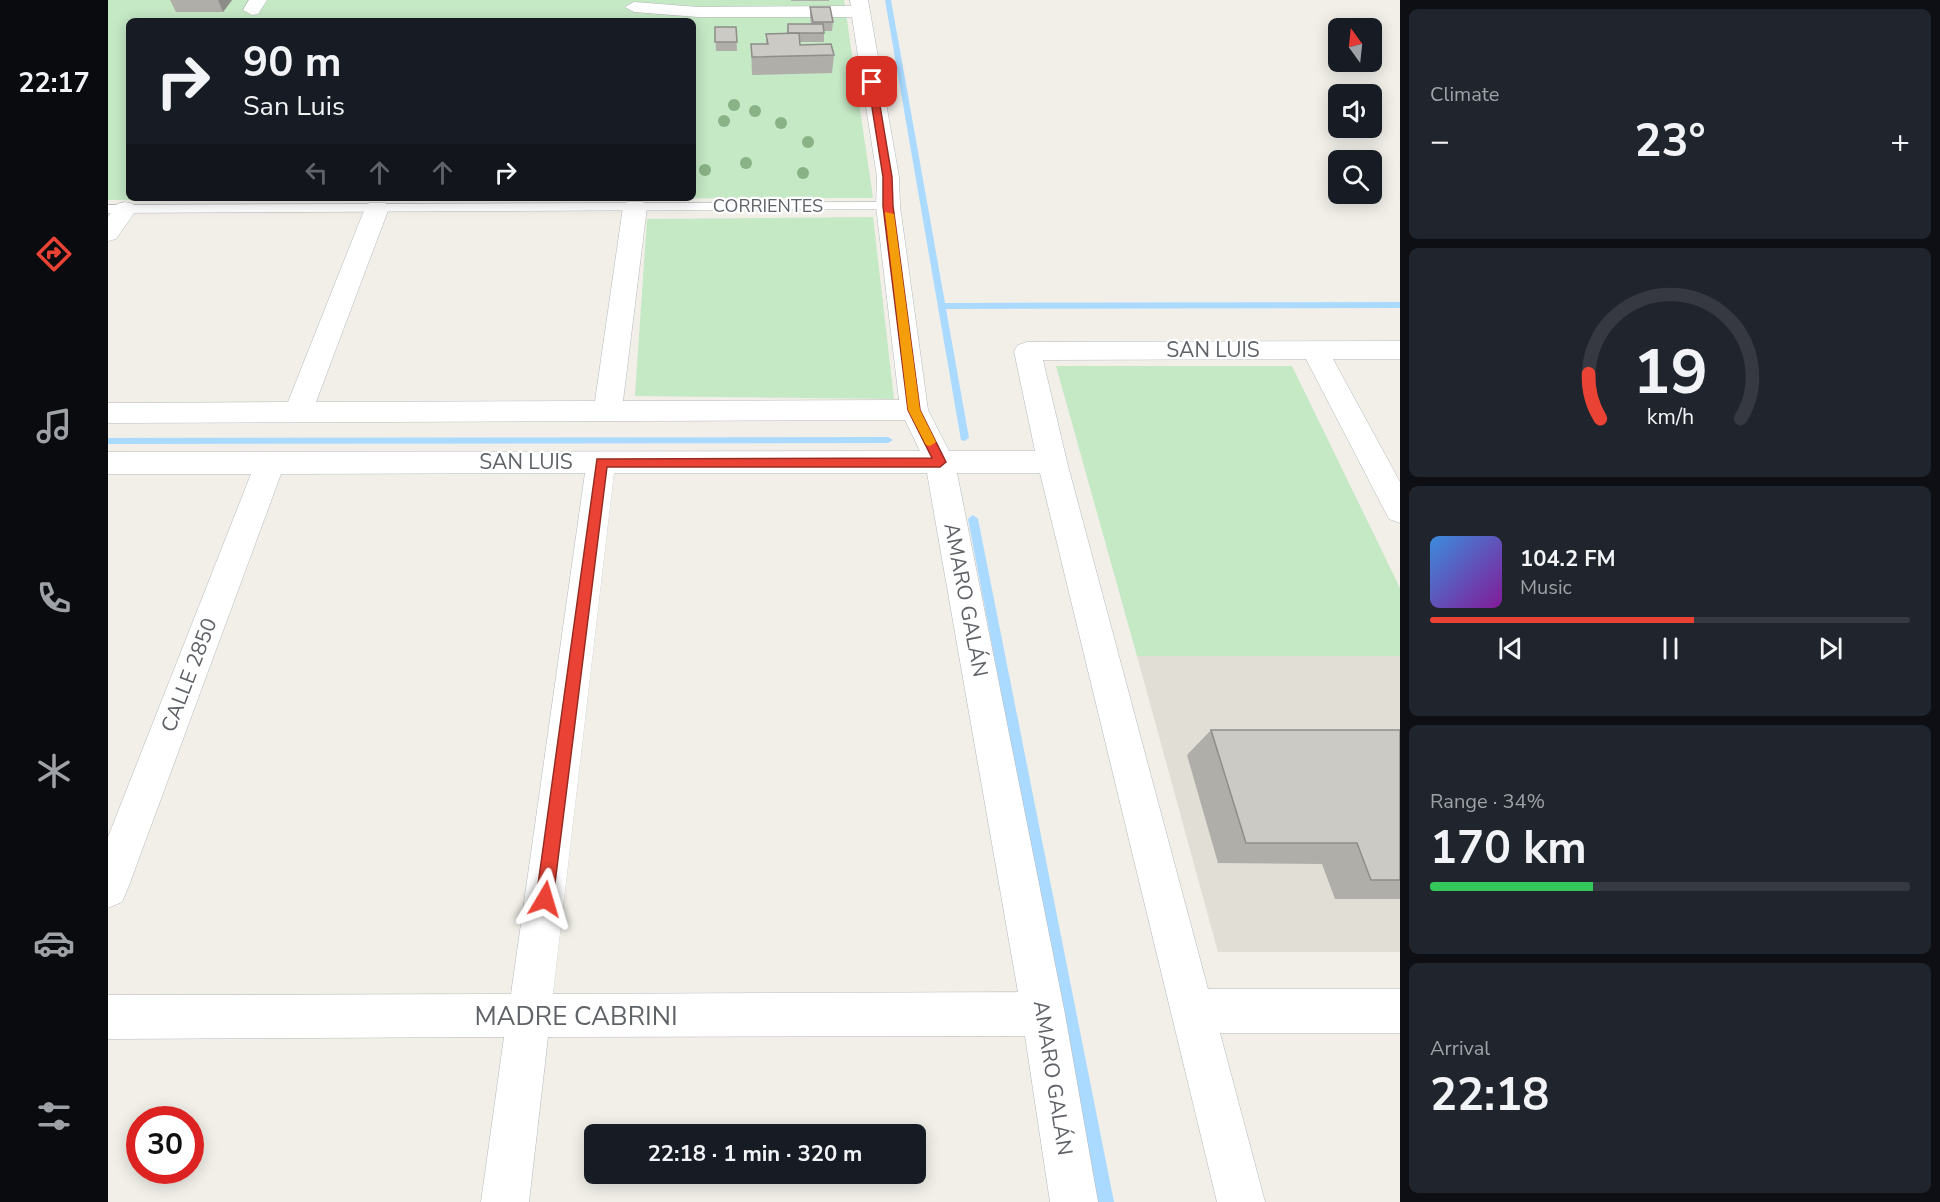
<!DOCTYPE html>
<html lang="en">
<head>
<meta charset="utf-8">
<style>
  body { margin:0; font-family:"Nunito Sans",sans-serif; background:#20242c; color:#f1f3f6; height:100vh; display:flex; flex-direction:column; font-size:22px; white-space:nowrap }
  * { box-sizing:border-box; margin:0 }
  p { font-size:20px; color:#9ea1a6 }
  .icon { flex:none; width:33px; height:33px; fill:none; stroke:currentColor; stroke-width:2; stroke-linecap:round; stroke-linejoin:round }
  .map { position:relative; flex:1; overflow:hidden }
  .details { display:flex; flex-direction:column; gap:9px; padding:9px; background:#0d0f14; width:540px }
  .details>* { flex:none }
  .guide { position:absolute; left:18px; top:18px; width:570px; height:183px; border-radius:9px; box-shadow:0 3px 15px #0003; background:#171b24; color:#f1f3f6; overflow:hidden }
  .needle { width:39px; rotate:345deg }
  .fabs { position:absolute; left:1220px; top:18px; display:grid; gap:12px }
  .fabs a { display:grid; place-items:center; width:54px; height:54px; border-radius:9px; background:#171b24; box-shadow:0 3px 15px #0003; font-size:30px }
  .speed { position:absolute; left:18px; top:1106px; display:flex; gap:12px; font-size:30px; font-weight:700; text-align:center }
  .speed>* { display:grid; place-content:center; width:78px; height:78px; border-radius:50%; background:#171b24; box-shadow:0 3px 15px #0003; line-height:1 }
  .speed .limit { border:9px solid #d22; background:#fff; color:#111 }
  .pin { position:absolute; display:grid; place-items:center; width:51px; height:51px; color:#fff; margin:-26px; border-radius:12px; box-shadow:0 3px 9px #0006 }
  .me { position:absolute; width:66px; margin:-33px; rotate:7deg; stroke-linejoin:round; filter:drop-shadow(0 0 4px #0008) }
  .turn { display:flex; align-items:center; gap:21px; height:126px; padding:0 18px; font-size:27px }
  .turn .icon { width:78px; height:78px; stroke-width:2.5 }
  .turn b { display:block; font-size:42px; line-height:51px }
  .lanes { display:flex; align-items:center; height:57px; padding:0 18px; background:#0003; justify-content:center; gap:30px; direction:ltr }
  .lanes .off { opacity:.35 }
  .big { font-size:45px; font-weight:700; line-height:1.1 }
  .details .card { flex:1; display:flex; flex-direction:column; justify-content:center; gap:9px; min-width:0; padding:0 21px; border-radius:9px; background:#20242c }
  .details .dial { align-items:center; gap:0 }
  .dial svg { height:156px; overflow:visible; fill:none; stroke:#363941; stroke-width:7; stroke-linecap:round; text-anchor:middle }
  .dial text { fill:#f1f3f6; stroke:none }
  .song { display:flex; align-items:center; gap:18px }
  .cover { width:72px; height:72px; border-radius:9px; background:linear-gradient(135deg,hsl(210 70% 55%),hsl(290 70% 35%)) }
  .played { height:6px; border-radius:3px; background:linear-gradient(90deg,#ea4335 55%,#363941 55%) }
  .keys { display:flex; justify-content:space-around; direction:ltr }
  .heat { display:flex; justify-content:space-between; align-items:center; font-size:33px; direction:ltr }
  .charge { height:9px; border-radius:4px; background:linear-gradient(90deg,#34c759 34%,#363941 0) }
  .trip { position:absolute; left:476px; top:1124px; width:342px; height:60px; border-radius:9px; background:#171b24; box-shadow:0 3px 15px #0003; font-weight:700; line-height:60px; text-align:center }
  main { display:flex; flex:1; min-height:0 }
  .dock { display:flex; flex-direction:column; width:108px; justify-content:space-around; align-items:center; background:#090b0e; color:#9ea1a6 }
  .dock .icon { width:42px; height:42px }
  .dock .current { color:#ea4335 }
  .dock b { font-size:27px; color:#f1f3f6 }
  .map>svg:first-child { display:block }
  .education { fill:#e1ded6 }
  .green { fill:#c5e8c5; fill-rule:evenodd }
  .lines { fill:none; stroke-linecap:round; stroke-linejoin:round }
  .stream { fill:#aadaff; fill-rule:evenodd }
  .lane-casing { stroke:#b5b8bc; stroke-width:1 }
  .street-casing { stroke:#b5b8bc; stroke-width:1 }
  .secondary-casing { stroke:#b6babf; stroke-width:1 }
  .lane { fill:#fff; fill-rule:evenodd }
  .street { fill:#fff; fill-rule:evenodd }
  .secondary { fill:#fff; fill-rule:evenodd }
  .tree { fill:#89b387 }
  .wall { fill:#afaea9 }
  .shaded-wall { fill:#8f8d8a }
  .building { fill:#cccac5; stroke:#8f8d8a; stroke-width:1.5 }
  .route { fill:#ea4335; stroke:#982c22; stroke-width:1.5 }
  .slow { fill:#f59e0b }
  .labels { text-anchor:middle; stroke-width:4.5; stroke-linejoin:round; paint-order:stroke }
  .far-street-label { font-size:18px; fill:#5f6368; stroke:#fff }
  .street-label { font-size:21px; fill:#5f6368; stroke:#fff }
  .near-street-label { font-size:26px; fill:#5f6368; stroke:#fff }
</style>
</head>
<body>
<main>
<nav class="dock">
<b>22:17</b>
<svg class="icon current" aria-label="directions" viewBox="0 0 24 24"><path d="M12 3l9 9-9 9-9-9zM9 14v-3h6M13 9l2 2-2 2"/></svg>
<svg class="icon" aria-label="music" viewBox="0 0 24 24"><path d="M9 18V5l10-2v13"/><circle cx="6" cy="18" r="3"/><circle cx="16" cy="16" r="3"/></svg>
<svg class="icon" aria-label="phone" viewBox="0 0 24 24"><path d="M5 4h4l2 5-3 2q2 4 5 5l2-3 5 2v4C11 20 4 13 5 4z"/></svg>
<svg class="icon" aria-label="climate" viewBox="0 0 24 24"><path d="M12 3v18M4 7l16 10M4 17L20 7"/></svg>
<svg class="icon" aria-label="car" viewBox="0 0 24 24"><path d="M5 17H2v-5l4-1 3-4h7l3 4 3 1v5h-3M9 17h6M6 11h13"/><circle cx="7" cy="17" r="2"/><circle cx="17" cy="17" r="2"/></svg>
<svg class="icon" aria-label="filters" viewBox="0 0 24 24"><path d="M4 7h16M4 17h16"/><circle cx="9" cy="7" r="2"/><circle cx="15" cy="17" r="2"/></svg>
</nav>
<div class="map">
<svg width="1292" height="1202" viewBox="0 0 1292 1202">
  <rect width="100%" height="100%" fill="#f1efe8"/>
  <polygon class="education" points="1029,656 1292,656 1292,952 1110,952"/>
  <g class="green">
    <path d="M0,0H736L765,198L0,200ZM21,21H585V198H21Z"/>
    <polygon points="765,217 786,399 527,396 539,219"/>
    <polygon points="948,366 1184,366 1292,588 1292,656 1029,656"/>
  </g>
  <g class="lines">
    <g class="stream">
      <polygon points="777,0 783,0 837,303 1292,302 1292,308 838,309 861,438 856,441 853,440"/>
      <polygon points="780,437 785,440 780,443 0,444 0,438"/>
      <polygon points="865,515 870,519 1006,1202 990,1202 860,519"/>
    </g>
    <defs>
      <polygon id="lane" points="780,202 787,206 785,209 0,213 0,205"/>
      <g id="street">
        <polygon points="141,0 159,0 150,14 144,15 135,10"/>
        <path d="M742,0H760L791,177L792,206L820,410L841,451H927L906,351L910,345L919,342L1292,341V359H1225L1292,482V523L1281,519L1198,359L935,360L959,462L1100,989H1292V1033H1112L1157,1202H1109L932,473H849L957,1014L990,1202H942L917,1036L440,1037L421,1202H373L396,1037L0,1039V995L403,994L477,473L173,474L20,888L14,902L0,908V837L143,474H0V452L812,451L797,420L0,423V403L180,402L257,208L261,203H277L281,208L208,402L487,401L515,207L519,202H535L539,207L515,401L791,400L768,206L769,177L744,17H590L526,12L517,7L526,2L590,7L743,6ZM506,473H819L910,992L445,994Z"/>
      </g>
      <polygon id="secondary" points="17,202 25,204 29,209 8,239 0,241 0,217 9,204"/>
    </defs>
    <use href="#lane" class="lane-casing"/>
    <use href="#street" class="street-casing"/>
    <use href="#secondary" class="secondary-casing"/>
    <use href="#lane" class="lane"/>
    <use href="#street" class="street"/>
    <use href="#secondary" class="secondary"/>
  </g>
  <g class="tree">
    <circle cx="626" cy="105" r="6"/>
    <circle cx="647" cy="111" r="6"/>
    <circle cx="616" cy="121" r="6"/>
    <circle cx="673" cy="123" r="6"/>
    <circle cx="700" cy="142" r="6"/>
    <circle cx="638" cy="163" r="6"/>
    <circle cx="597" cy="170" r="6"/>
    <circle cx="695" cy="173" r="6"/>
  </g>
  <g class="wall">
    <polygon points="62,0 124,0 115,12 68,12"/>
    <rect x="683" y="0" width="38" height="1"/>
    <polygon points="702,7 725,22 724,31 716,31 716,42 692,42 692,45 726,55 724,73 644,75 643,44 658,44 658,34 679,33 680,24 703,24 702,16"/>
    <polygon points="607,27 628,27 629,51 608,51"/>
    <polygon points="1103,730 1292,730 1292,899 1227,899 1214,864 1110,863 1079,755"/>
  </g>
  <polygon class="shaded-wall" points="110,0 124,0 115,12"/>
  <g class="building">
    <polygon points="702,7 722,7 725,22 705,22"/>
    <polygon points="680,24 715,24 716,33 680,33"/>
    <polygon points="607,27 628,27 629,42 607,42"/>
    <polygon points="691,33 692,45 723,44 726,55 644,57 643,44 660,44 658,34"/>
    <polygon points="1103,730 1292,730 1292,880 1263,880 1249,843 1138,843"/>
  </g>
  <polygon class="route" points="764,80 768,82 784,177 785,206 812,410 838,462 832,467 499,467 445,899 443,905 437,908 431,905 428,899 489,459 824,458 800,410 775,206 775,177 760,82"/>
  <polygon class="slow" points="777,212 786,214 812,410 828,442 822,446 818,445 800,410"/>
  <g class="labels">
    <g class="far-street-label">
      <text x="660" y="212">CORRIENTES</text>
    </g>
    <g class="street-label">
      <text x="1105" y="357">SAN LUIS</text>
      <text x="418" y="469">SAN LUIS</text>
      <text transform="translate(858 600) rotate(79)" y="7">AMARO GALÁN</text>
      <text transform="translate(81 675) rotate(-69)" y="7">CALLE 2850</text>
      <text transform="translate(945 1078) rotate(81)" y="7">AMARO GALÁN</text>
    </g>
    <g class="near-street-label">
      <text x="468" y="1025">MADRE CABRINI</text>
    </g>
  </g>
</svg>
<div class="fabs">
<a><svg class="needle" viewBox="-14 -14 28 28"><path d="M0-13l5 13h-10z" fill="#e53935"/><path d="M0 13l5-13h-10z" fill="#9ea1a6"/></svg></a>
<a><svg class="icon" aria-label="sound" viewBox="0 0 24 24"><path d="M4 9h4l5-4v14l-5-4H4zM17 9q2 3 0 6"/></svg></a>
<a><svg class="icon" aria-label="search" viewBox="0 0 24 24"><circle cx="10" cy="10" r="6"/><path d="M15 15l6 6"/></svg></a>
</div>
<div class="speed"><div class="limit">30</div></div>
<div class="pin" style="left:764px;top:82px;background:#d93025"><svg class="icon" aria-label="arrive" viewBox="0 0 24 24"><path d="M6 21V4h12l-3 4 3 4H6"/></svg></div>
<svg class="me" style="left:437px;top:899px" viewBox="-20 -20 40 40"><path d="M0-17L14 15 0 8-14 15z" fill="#ea4335" stroke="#fff" stroke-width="4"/></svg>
<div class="trip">22:18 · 1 min · 320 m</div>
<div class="guide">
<div class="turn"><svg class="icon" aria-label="right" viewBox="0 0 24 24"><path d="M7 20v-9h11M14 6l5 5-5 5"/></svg><div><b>90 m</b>San Luis</div></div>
<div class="lanes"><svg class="icon off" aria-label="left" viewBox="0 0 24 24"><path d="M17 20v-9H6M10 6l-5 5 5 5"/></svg><svg class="icon off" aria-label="ahead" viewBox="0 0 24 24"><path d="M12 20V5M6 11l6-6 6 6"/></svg><svg class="icon off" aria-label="ahead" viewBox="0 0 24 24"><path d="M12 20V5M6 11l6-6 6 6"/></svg><svg class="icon" aria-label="right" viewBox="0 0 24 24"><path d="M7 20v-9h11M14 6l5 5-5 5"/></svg></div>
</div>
</div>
<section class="details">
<div class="card"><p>Climate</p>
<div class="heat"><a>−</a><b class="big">23°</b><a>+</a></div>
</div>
<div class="card dial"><svg viewBox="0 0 100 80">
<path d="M14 69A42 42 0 1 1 86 69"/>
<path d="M14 69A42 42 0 0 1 8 46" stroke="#ea4335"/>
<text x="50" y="56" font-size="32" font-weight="700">19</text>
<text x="50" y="72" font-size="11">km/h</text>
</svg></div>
<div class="card">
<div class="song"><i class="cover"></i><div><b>104.2 FM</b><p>Music</p></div></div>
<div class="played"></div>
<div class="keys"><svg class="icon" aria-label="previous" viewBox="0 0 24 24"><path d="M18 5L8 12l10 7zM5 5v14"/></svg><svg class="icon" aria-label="pause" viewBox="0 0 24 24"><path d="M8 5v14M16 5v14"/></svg><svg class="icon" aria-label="next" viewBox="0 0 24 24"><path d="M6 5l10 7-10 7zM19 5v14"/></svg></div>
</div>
<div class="card"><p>Range · 34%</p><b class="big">170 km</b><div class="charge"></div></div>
<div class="card"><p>Arrival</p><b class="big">22:18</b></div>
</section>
</main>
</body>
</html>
